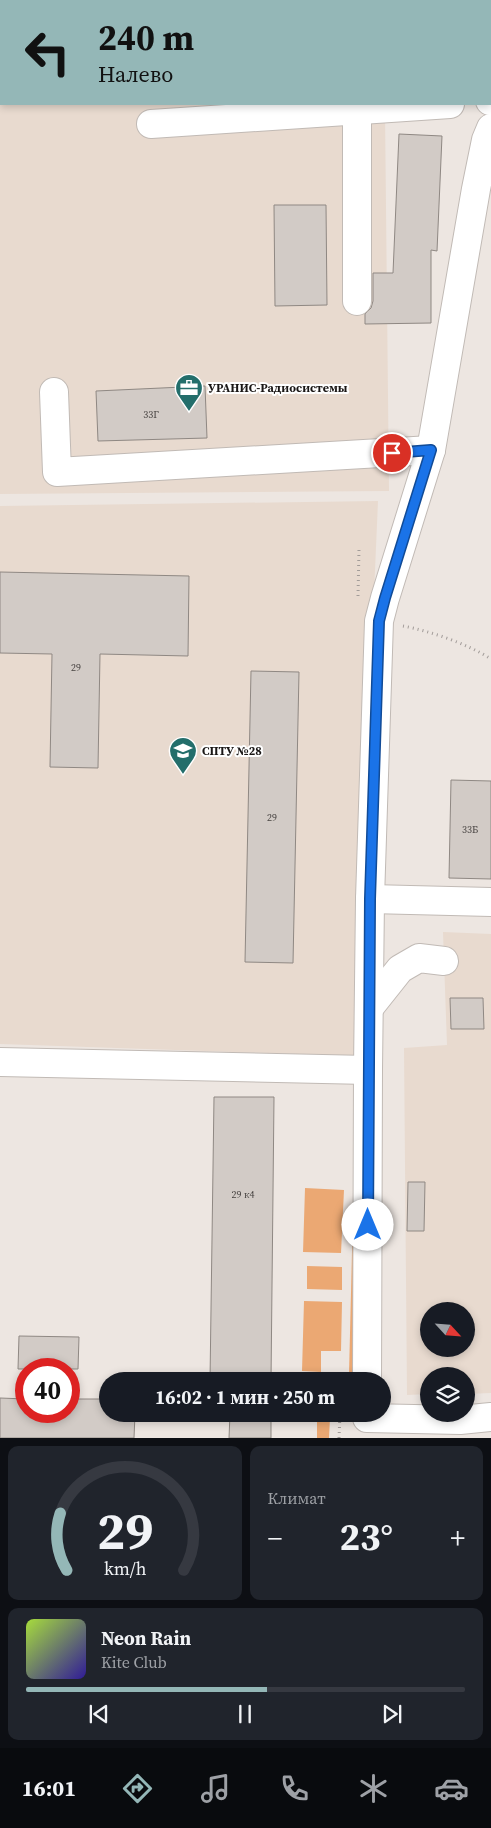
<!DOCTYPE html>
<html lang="ru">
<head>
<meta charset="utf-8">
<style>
  body { margin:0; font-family:"Source Serif 4",serif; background:#20242c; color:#f1f3f6; height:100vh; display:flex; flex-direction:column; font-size:19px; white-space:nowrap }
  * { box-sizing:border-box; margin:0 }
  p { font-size:16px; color:#9ea1a6 }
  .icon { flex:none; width:28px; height:28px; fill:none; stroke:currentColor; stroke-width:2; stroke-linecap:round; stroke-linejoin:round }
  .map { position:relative; height:1438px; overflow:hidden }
  .details { display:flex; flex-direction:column; gap:8px; padding:8px; background:#0d0f14; flex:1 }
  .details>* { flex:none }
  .hud { position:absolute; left:0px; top:0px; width:491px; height:105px; box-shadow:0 2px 8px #0003; background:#94b7b7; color:#111; overflow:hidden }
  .needle { width:32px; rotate:116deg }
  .controls { position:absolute; left:420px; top:1302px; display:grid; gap:10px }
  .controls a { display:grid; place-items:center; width:55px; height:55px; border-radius:50%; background:#171b24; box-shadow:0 2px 8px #0003; font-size:25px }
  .speed { position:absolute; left:15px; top:1358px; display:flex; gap:10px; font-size:25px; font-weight:700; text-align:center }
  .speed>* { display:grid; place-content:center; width:65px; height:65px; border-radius:50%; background:#171b24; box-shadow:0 2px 8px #0003; line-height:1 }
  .speed .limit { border:8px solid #d22; background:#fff; color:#111 }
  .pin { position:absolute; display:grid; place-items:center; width:42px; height:42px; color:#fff; margin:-21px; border:2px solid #fff; border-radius:50%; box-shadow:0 1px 5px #0007 }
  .me { position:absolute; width:55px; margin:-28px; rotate:0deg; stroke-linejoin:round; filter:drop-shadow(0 0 4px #0008) }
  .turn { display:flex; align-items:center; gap:18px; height:105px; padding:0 15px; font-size:22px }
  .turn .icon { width:65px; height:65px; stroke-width:2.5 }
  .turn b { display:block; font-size:35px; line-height:42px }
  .big { font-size:38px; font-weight:700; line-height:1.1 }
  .details .widget { flex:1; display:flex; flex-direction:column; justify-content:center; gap:8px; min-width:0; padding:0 18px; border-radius:10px; background:#20242c }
  .details .dial { align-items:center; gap:0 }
  .dial svg { height:130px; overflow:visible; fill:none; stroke:#363941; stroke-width:7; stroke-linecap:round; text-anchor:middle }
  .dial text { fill:#f1f3f6; stroke:none }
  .song { display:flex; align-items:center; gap:15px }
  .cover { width:60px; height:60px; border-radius:8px; background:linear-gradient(135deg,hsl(80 70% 55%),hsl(250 70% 35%)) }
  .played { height:5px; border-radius:2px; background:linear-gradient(90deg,#94b7b7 55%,#363941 55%) }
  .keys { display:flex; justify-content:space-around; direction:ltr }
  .heat { display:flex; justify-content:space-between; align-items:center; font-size:28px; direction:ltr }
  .details .tiles { flex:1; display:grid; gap:8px; grid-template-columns:1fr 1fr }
  .widget:last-child { grid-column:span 2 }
  .trip { position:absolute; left:99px; top:1372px; width:292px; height:50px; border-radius:25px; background:#171b24; box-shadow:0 2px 8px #0003; font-weight:700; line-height:50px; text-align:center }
  .menu { display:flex; height:80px; justify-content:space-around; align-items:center; background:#090b0e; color:#9ea1a6 }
  .menu .icon { width:35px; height:35px }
  .menu .on { color:#94b7b7 }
  .menu b { font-size:22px; color:#f1f3f6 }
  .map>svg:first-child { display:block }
  .built { fill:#e8dacf; fill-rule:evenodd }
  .green { fill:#eba873 }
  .building { fill:#d2cbc6; stroke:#8f8883 }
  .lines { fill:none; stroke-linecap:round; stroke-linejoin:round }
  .minor-casing { stroke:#c1bab5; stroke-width:30 }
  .path { stroke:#a29c99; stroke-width:3; stroke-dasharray:1 4; stroke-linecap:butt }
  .minor { stroke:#fff; stroke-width:28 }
  .route-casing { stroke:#114b97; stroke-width:12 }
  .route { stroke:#1a73e8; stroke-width:9 }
  .labels { text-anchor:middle; stroke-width:4; stroke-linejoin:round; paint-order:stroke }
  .number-label { font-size:10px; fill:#474341 }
  .poi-label { font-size:12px; font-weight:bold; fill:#191615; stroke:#fff; text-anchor:start }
</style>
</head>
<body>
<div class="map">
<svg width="491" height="1438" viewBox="0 0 491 1438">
  <rect width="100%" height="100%" fill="#ede6e1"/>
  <g class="built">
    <polygon points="0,0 491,0 490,53 490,1 1,1 1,104 400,104 385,112 389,491 0,494"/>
    <polygon points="378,501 354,1056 0,1044 0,506"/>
    <path d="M443,932L491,934V1393L466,1394V1376H429V1394L407,1395L404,1048L447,1045ZM429,1311H466V1349H429Z"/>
  </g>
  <g class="green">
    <polygon points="355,1129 356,1374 349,1374"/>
    <polygon points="305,1188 344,1190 341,1253 303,1252"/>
    <polygon points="307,1266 342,1267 342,1290 307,1289"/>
    <polygon points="304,1301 342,1302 341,1351 321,1351 321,1372 302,1371"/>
    <polygon points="302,1414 334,1414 330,1418 329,1438 317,1438 317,1420 302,1419"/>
  </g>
  <g class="building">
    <polygon points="399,134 442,136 437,251 431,250 431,323 365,324 365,314 371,308 373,301 373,273 393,273"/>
    <polygon points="274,205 326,205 327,305 275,306"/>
    <polygon points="205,386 207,438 98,441 96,391"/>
    <polygon points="0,572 189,576 188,656 100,654 98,768 50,767 52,654 0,653"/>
    <polygon points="251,671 299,672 293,963 245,962"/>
    <polygon points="451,780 491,781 491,879 449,878"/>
    <polygon points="450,998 483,998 484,1029 451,1029"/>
    <polygon points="214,1097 274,1097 271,1381 210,1381"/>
    <polygon points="408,1182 425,1182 424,1231 407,1231"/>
    <polygon points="19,1336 79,1337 78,1369 18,1369"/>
    <polygon points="0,1398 26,1399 26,1411 69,1411 69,1399 108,1399 108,1414 135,1414 134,1438 0,1438"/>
    <polygon points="230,1414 271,1414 271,1438 229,1438"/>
  </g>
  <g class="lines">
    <defs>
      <g id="minor">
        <polyline points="490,101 491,101"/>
        <polyline points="151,124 450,104"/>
        <polyline points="357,301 357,110"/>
        <polyline points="54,392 57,472 431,450"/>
        <polyline points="370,899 491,902"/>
        <polyline points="369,1008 400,969 419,958 444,961"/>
        <polyline points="0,1062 368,1070"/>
        <polyline points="367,1381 368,1070 370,899 379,621 385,598 431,450 476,189 486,140 491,128"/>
        <polyline points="367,1418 460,1420 491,1417"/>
      </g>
    </defs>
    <use href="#minor" class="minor-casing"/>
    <g class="path">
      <polyline points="358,596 359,549"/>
      <path d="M403,626C430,631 468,644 491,659"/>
      <polyline points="339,1438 340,1414"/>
    </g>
    <use href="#minor" class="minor"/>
  </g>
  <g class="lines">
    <defs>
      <polyline id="route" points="368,1225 370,899 379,621 385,598 431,450 392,453"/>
    </defs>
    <use href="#route" class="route-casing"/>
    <use href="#route" class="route"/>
  </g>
  <defs>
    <symbol id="office-pin" viewBox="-11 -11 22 30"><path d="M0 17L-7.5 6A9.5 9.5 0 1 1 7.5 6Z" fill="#236e6b" stroke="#fff"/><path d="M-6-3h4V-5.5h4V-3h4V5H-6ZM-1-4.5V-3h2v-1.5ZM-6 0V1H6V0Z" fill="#fff"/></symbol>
    <symbol id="university-pin" viewBox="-11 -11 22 30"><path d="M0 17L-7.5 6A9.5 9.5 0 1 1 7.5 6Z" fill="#236e6b" stroke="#fff"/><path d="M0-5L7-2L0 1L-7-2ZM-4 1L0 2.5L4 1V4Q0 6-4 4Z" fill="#fff"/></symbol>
  </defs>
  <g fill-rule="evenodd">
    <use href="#office-pin" x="173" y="372" width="32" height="43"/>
    <use href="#university-pin" x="167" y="735" width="32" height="43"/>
  </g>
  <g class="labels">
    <g class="number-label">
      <text x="151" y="418">33Г</text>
      <text x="76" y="671">29</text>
      <text x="272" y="821">29</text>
      <text x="470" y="833">33Б</text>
      <text x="243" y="1198">29 к4</text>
    </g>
    <g class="poi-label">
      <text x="208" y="392">УРАНИС-Радиосистемы</text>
      <text x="202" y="755">СПТУ №28</text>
    </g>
  </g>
</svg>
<div class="controls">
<a><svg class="needle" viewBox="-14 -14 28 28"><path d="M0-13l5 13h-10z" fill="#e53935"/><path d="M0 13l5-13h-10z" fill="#9ea1a6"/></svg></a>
<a><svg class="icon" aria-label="layers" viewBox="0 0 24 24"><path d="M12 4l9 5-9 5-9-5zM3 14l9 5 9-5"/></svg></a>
</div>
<div class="speed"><div class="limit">40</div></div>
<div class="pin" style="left:392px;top:453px;background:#d93025"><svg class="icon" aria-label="arrive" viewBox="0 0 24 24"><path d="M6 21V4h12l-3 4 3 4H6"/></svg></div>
<svg class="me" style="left:368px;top:1225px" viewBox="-20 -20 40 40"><circle r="19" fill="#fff"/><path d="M0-13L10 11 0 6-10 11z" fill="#1a73e8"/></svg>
<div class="trip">16:02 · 1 мин · 250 m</div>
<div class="hud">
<div class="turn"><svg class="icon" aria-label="left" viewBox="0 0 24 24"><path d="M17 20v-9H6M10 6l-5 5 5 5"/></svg><div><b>240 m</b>Налево</div></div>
</div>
</div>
<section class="details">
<div class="tiles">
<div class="widget dial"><svg viewBox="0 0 100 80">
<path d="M14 69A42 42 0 1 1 86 69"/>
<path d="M14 69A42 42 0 0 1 10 34" stroke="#94b7b7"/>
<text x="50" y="56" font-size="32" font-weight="700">29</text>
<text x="50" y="72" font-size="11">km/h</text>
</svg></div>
<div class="widget"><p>Климат</p>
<div class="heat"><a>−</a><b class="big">23°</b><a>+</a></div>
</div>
<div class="widget">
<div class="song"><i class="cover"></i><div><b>Neon Rain</b><p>Kite Club</p></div></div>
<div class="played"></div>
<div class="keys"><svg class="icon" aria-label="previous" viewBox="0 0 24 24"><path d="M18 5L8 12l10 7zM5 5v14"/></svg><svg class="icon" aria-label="pause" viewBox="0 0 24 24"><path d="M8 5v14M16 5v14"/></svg><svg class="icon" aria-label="next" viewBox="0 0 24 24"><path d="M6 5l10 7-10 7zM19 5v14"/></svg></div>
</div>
</div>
</section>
<nav class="menu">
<b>16:01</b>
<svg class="icon on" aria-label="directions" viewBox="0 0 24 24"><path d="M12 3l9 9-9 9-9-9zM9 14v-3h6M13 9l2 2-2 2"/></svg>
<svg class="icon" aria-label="music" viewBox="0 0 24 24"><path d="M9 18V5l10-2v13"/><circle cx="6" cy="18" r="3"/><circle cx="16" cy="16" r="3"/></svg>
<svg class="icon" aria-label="phone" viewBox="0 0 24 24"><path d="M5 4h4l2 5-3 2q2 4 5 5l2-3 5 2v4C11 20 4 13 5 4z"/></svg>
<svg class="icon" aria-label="climate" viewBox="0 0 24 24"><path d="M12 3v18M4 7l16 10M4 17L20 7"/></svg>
<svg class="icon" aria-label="car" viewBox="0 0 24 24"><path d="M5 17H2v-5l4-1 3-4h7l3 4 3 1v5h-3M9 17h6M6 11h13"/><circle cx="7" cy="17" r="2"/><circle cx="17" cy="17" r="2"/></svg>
</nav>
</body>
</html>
